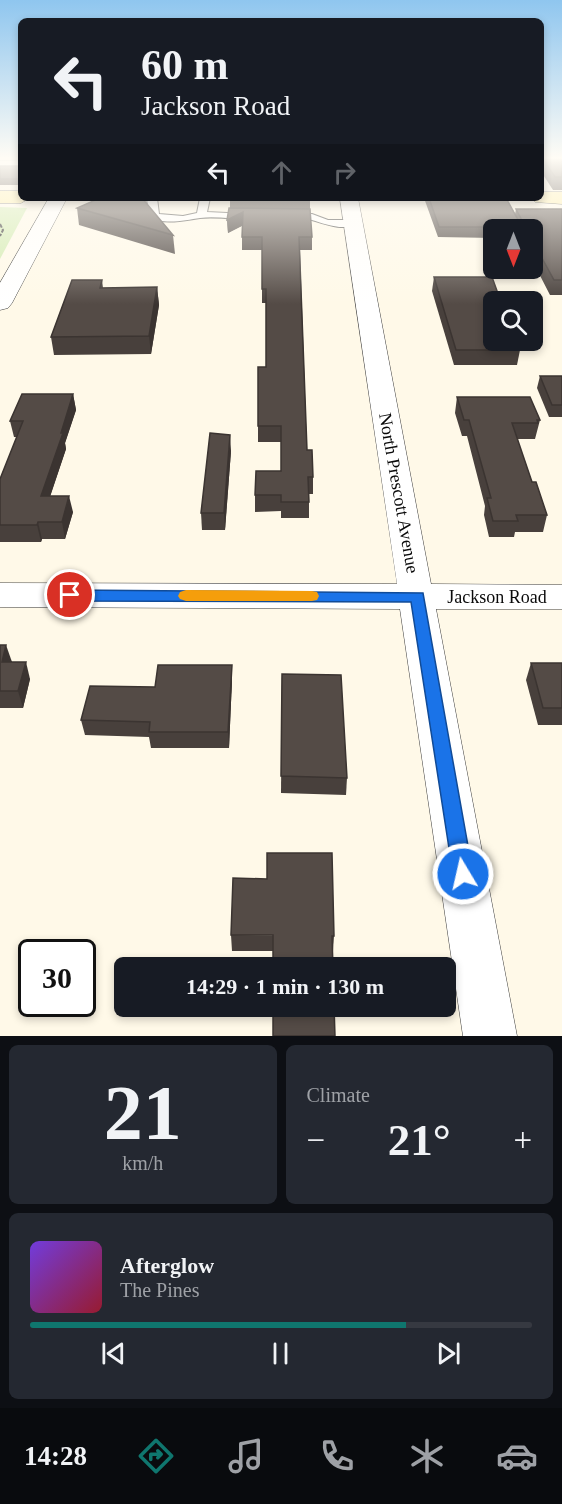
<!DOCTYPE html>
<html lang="en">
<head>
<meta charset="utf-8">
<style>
  body { margin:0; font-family:Georgia,serif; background:#242831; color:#f1f3f6; height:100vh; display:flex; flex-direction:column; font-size:22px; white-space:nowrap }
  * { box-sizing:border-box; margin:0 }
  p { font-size:20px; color:#9ea1a6 }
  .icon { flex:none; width:33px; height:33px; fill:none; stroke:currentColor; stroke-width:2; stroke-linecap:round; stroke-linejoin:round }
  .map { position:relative; height:1036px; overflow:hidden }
  .drawer { display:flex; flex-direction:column; gap:9px; padding:9px; background:#0d0f14; flex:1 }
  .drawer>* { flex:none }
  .top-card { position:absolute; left:18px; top:18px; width:526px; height:183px; border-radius:9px; box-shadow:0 3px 9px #0003; background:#171b24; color:#f1f3f6; overflow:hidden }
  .needle { width:39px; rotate:180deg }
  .tools { position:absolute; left:483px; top:219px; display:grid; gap:12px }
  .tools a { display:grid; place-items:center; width:60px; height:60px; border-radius:9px; background:#171b24; box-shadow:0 3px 9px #0003; font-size:30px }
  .speed { position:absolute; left:18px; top:939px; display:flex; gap:12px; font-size:30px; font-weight:700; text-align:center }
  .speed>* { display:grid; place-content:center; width:78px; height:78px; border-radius:50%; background:#171b24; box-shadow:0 3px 9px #0003; line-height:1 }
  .speed .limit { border:3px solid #111; border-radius:9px; background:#fff; color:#111 }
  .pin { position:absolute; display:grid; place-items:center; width:51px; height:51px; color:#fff; margin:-26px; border:3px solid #fff; border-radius:50%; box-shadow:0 2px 6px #0007 }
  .me { position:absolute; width:66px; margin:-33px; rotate:351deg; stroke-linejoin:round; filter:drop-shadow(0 0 4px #0008) }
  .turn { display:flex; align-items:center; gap:21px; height:126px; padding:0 24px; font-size:27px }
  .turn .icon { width:78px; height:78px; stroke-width:2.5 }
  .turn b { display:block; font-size:42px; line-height:51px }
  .lanes { display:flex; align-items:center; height:57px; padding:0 24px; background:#0003; justify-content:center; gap:30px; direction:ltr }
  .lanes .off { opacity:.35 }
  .big { font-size:45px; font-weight:700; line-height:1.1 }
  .drawer .card { flex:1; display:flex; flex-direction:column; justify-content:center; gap:9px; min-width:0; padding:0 21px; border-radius:9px; background:#242831 }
  .drawer .dial { align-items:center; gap:0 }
  .dial b { font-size:78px; line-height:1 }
  .song { display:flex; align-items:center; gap:18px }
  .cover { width:72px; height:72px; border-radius:9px; background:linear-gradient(135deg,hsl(260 70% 55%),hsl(350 70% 35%)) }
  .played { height:6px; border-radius:3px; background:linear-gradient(90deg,#0f766e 75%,#363941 75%) }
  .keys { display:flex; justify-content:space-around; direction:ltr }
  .heat { display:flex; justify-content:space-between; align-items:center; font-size:33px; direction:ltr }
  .drawer .tiles { flex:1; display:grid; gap:9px; grid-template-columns:1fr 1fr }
  .card:last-child { grid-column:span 2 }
  .trip { position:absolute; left:114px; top:957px; width:342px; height:60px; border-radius:9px; background:#171b24; box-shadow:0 3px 9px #0003; font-weight:700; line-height:60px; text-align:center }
  .tabs { display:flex; height:96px; justify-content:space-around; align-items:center; background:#090b0e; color:#9ea1a6 }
  .tabs .icon { width:42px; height:42px }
  .tabs .on { color:#0f766e }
  .tabs b { font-size:27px; color:#f1f3f6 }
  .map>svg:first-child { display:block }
  .green { fill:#d2ebb0 }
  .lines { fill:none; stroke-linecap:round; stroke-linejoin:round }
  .service-casing { stroke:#3d3d3d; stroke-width:2 }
  .minor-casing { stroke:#3d3d3d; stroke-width:1 }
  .tertiary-casing { stroke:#3d3d3d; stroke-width:1 }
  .secondary-casing { stroke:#2c2c2c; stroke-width:1 }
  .path { stroke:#2c2c2c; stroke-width:2; stroke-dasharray:4 1.5; stroke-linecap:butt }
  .service { fill:#fff; fill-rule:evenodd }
  .minor { fill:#fff; fill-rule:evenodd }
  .tertiary { fill:#fff; fill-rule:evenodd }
  .secondary { fill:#ffefa3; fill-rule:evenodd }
  .wall { fill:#48403c }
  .shaded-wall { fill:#3b3431 }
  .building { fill:#544b46; stroke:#3b3431; stroke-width:1.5 }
  .route { fill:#1a73e8; stroke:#114b97; stroke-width:1.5 }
  .slow { fill:#f59e0b }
  .labels { text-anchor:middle; stroke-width:6; stroke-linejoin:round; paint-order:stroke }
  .street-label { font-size:18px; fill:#0a0a0a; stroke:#fff }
</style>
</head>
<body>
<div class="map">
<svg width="562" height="1036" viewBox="0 0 562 1036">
  <rect width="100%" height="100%" fill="#fff9e8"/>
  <polygon class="green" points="0,207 27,208 0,259"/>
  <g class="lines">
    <defs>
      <g id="service">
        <path d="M147,198H157L159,214L183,216L197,213L200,198H210L207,212L248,214L253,217L248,220C233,219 215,216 200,218C185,220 163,226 149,216Z"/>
        <path d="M312,214L328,220H353L358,223C345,232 325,224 312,220C302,218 292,223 284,217L289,214Z"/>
      </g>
      <g id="minor">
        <rect x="0" y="161" width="21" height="10"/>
        <polygon points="340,198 358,198 431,584 562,585 562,609 436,609 517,1036 463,1036 400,609 0,607 0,583 397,584"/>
      </g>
      <polygon id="tertiary" points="49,198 67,198 12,303 8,308 0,310 0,283"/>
      <g id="secondary">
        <polygon points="0,191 21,191 21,198 30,198 21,203 0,203"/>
        <polygon points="542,192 562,192 562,204 535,202 533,198 542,198"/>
      </g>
    </defs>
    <use href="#service" class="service-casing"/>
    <use href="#minor" class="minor-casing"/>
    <use href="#tertiary" class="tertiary-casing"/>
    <use href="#secondary" class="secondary-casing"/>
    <polyline class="path" points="0,224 3,230 0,236"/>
    <use href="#service" class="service"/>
    <use href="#minor" class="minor"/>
    <use href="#tertiary" class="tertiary"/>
    <use href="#secondary" class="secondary"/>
  </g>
  <g class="wall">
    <polygon points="542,159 562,159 562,190 553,190 542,173"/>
    <rect x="0" y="166" width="21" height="19"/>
    <polygon points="230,198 310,198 310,209 312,237 312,250 300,250 307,450 313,477 313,494 309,494 309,518 281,518 281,511 255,512 255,495 281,471 281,442 258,442 258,426 266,367 266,303 262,303 262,250 242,250 242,226 228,233 227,220 230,208"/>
    <polygon points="424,198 506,198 515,214 516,209 562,209 562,295 550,295 532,260 532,230 494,230 494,238 438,237"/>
    <polygon points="77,208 173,235 175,254 79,225"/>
    <polygon points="434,277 520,350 517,365 454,365 432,291"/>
    <polygon points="102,280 103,288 157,287 159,305 151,354 54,355 51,337"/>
    <polygon points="540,376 562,376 562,417 549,417 537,388"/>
    <polygon points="73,394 76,410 65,443 66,449 50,496 73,512 65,539 42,539 41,542 0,542 0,479 17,437 14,437 10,421"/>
    <polygon points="457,397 540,420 535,439 517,439 532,482 547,515 543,532 515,532 514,537 489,537 484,515 485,506 467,436 462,436 455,413"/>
    <polygon points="231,451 225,530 202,530 201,513"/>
    <polygon points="0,645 12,662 30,679 23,708 0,708"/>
    <polygon points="531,663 562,663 562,725 538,725 526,680"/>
    <polygon points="282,674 347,778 346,795 281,793"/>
    <polygon points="232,680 229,748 151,748 149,737 85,735 81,720"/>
    <polygon points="231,935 334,936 333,951 232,951"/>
  </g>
  <g class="shaded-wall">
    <polygon points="243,212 243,225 228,233 227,220"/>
    <polygon points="157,287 159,305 151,354 149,336"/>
    <polygon points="73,394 76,410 65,443 66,449 45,512 41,496"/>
    <polygon points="230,435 231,451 225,530 224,513"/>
    <polygon points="69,496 73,512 65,539 62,522"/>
    <polygon points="38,522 42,539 41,542 37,525"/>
    <polygon points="6,645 12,662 2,662"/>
    <polygon points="26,662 30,679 23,708 18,691"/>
    <polygon points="232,665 232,680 229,748 228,732"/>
  </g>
  <g class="building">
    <polygon points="543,159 562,159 562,177 555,177"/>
    <rect x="0" y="166" width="21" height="13"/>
    <polygon points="100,198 142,198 173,235 77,208"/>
    <polygon points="429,198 506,198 522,227 439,227"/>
    <polygon points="229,208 310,209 312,237 299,237 307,450 312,450 313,477 308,477 309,502 281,502 281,495 255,495 256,471 281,471 281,426 258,426 258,367 266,367 266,289 262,289 262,237 242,237 243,212 227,220"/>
    <polygon points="516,209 562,209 562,280 554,280 532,240 532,230 527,230"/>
    <polygon points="434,277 492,277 501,302 494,302 494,340 516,340 520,350 456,350"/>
    <polygon points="72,280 102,280 100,288 157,287 149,336 51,337"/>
    <polygon points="540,376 562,376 562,405 552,405"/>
    <polygon points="22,394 73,394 61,433 63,433 41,496 69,496 62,522 38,522 37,525 0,525 0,479 23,421 10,421"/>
    <polygon points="457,397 530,397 540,420 537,420 538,423 512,423 532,482 536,482 547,515 516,515 518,521 493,521 487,498 491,498 469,420 464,420"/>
    <polygon points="210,433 230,435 224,513 201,513"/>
    <polygon points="0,645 6,645 2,662 26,662 18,691 0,691"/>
    <polygon points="531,663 562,663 562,708 543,708"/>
    <polygon points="158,665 232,665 228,732 149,732 150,722 81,720 90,686 155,687"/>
    <polygon points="282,674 341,675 347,778 281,776"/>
    <polygon points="267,853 332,853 334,936 332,936 333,968 273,968 273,935 231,935 233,878 267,879"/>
    <polygon points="273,1006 334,1006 335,1036 273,1036"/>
  </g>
  <linearGradient id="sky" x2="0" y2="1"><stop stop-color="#8fc6ef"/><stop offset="0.52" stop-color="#fffcf5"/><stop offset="1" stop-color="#fffcf5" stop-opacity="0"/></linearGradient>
  <rect width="562" height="304" fill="url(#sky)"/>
  <polygon class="route" points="70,590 423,593 473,874 470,881 463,884 456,881 453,874 411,602 70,601 64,599 62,595 64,591"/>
  <polygon class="slow" points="186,590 312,591 317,592 319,596 317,600 312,601 186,601 180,599 178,596 180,592"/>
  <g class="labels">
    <g class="street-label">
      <text transform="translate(399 493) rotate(80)" y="6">North Prescott Avenue</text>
      <text x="497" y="603">Jackson Road</text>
    </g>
  </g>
</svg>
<div class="tools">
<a><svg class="needle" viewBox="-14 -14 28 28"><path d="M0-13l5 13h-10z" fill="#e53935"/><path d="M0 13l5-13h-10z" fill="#9ea1a6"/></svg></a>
<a><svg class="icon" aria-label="search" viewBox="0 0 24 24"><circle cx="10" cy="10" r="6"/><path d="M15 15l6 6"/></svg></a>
</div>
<div class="speed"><div class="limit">30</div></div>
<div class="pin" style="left:70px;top:595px;background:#d93025"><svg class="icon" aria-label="arrive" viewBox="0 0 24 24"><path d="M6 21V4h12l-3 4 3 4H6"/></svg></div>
<svg class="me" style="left:463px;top:874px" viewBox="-20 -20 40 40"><circle r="17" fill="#1a73e8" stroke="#fff" stroke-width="3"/><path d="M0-11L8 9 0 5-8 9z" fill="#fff"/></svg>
<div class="trip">14:29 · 1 min · 130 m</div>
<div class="top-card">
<div class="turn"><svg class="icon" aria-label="left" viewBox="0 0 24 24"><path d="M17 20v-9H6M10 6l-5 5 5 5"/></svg><div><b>60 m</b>Jackson Road</div></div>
<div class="lanes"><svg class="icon" aria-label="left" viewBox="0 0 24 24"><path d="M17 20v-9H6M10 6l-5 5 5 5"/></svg><svg class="icon off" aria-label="ahead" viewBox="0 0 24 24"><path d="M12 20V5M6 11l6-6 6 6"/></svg><svg class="icon off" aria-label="right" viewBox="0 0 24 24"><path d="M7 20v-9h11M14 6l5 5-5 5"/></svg></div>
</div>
</div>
<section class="drawer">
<div class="tiles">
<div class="card dial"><b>21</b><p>km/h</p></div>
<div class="card"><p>Climate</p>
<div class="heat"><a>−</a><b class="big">21°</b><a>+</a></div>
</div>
<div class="card">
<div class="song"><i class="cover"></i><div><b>Afterglow</b><p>The Pines</p></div></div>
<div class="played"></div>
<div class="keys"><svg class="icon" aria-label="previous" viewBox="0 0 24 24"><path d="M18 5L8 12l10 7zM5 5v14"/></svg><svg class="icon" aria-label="pause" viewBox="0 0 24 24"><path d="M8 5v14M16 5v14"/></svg><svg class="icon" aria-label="next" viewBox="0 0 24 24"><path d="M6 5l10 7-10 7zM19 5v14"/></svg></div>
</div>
</div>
</section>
<nav class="tabs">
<b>14:28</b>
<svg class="icon on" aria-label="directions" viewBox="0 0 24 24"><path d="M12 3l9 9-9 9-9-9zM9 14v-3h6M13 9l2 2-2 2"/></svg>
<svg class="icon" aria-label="music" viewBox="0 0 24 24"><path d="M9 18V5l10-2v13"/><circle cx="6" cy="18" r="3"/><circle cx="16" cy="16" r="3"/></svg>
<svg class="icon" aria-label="phone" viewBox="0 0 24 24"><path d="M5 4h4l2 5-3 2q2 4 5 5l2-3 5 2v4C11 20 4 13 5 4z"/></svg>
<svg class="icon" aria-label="climate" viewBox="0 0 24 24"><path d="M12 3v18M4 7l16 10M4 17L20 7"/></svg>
<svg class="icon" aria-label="car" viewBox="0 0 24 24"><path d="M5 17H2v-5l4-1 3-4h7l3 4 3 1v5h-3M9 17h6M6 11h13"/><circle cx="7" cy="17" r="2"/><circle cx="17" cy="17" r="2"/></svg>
</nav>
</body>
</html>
